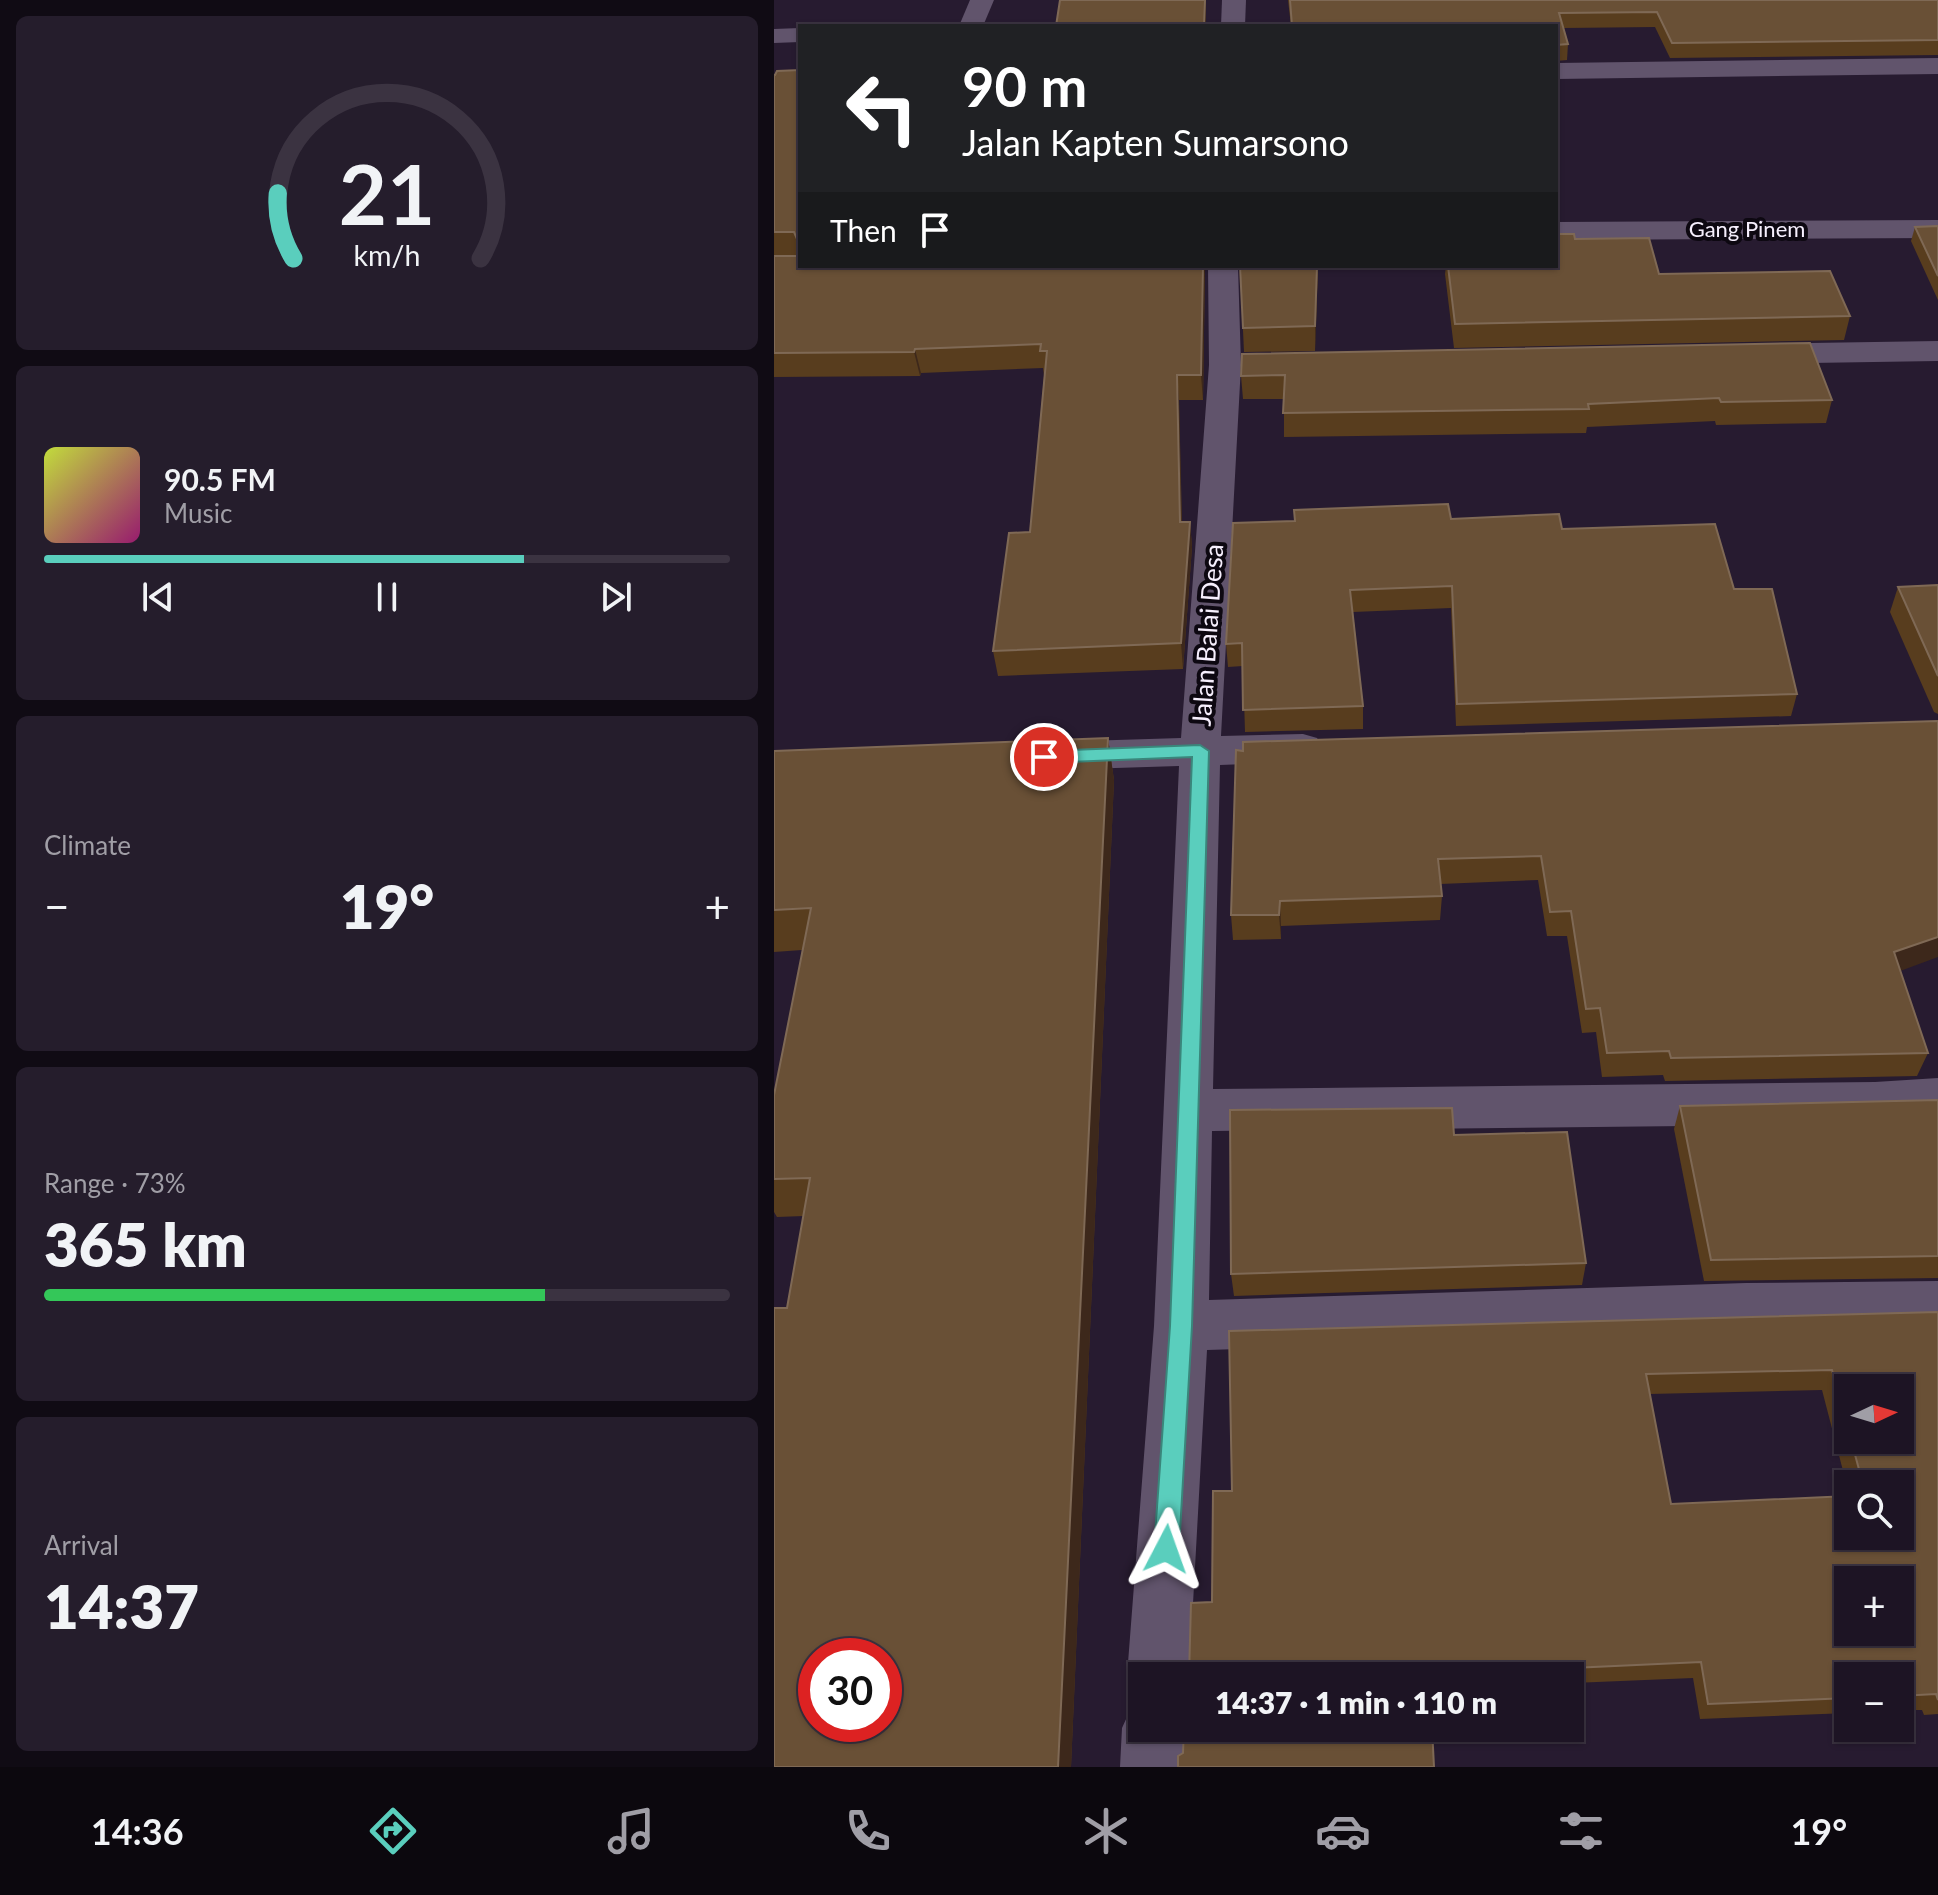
<!DOCTYPE html>
<html lang="en">
<head>
<meta charset="utf-8">
<style>
  body { margin:0; font-family:Lato,sans-serif; background:#251d2c; color:#f1f3f6; height:100vh; display:flex; flex-direction:column; font-size:30px; white-space:nowrap }
  * { box-sizing:border-box; margin:0 }
  p { font-size:26px; color:#a09ea6 }
  .icon { flex:none; width:44px; height:44px; fill:none; stroke:currentColor; stroke-width:2; stroke-linecap:round; stroke-linejoin:round }
  .map { position:relative; flex:1; overflow:hidden }
  .panel { display:flex; flex-direction:column; gap:16px; padding:16px; background:#100b14; width:774px }
  .panel>* { flex:none }
  .guide { position:absolute; left:24px; top:24px; width:760px; height:244px; border-radius:0px; box-shadow:0 2px 6px #0004,0 0 0 2px #3b3341; background:#202124; color:#fff; overflow:hidden }
  .needle { width:52px; rotate:86deg }
  .tools { position:absolute; left:1060px; top:1374px; display:grid; gap:16px }
  .tools a { display:grid; place-items:center; width:80px; height:80px; border-radius:0px; background:#1d1424; box-shadow:0 2px 6px #0004,0 0 0 2px #3b3341; font-size:40px }
  .speed { position:absolute; left:24px; top:1638px; display:flex; gap:16px; font-size:40px; font-weight:700; text-align:center }
  .speed>* { display:grid; place-content:center; width:104px; height:104px; border-radius:50%; background:#1d1424; box-shadow:0 2px 6px #0004,0 0 0 2px #3b3341; line-height:1 }
  .speed .limit { border:12px solid #d22; background:#fff; color:#111 }
  .pin { position:absolute; display:grid; place-items:center; width:68px; height:68px; color:#fff; margin:-34px; border:4px solid #fff; border-radius:50%; box-shadow:0 2px 8px #0007 }
  .me { position:absolute; width:88px; margin:-44px; rotate:4deg; stroke-linejoin:round; filter:drop-shadow(0 0 6px #0008) }
  .turn { display:flex; align-items:center; gap:28px; height:168px; padding:0 32px; font-size:36px }
  .turn .icon { width:104px; height:104px; stroke-width:2.5 }
  .turn b { display:block; font-size:56px; line-height:68px }
  .then { display:flex; align-items:center; height:76px; padding:0 32px; background:#0003; gap:16px; font-size:30px }
  .big { font-size:60px; font-weight:800; line-height:1.1 }
  .panel .tile { flex:1; display:flex; flex-direction:column; justify-content:center; gap:12px; min-width:0; padding:0 28px; border-radius:12px; background:#251d2c }
  .panel .dial { align-items:center; gap:0 }
  .dial svg { height:208px; overflow:visible; fill:none; stroke:#3b3341; stroke-width:7; stroke-linecap:round; text-anchor:middle }
  .dial text { fill:#f1f3f6; stroke:none }
  .song { display:flex; align-items:center; gap:24px }
  .cover { width:96px; height:96px; border-radius:12px; background:linear-gradient(135deg,hsl(70 70% 55%),hsl(320 70% 35%)) }
  .played { height:8px; border-radius:4px; background:linear-gradient(90deg,#5acebd 70%,#3b3341 70%) }
  .keys { display:flex; justify-content:space-around; direction:ltr }
  .heat { display:flex; justify-content:space-between; align-items:center; font-size:44px; direction:ltr }
  .charge { height:12px; border-radius:6px; background:linear-gradient(90deg,#34c759 73%,#3b3341 0) }
  .trip { position:absolute; left:354px; top:1662px; width:456px; height:80px; border-radius:0px; background:#1d1424; box-shadow:0 2px 6px #0004,0 0 0 2px #3b3341; font-weight:800; line-height:80px; text-align:center }
  .dock { display:flex; height:128px; justify-content:space-around; align-items:center; background:#0c080e; color:#a09ea6 }
  .dock .icon { width:56px; height:56px }
  .dock .selected { color:#5acebd }
  .dock b { font-size:36px; color:#f1f3f6 }
  main { display:flex; flex:1; min-height:0 }
  .map>svg:first-child { display:block }
  .lines { fill:none; stroke-linecap:round; stroke-linejoin:round }
  .minor { fill:#61546c; fill-rule:evenodd }
  .wall { fill:#583d1e; fill-rule:evenodd }
  .shaded-wall { fill:#3d281b }
  .building { fill:#695036; stroke:#7f6955; stroke-width:2; fill-rule:evenodd }
  .route { fill:#5acebd; stroke:#3a867b; stroke-width:2 }
  .labels { text-anchor:middle; stroke-width:8; stroke-linejoin:round; paint-order:stroke }
  .far-street-label { font-size:22px; fill:#f6effd; stroke:#0d0811 }
  .street-label { font-size:26px; fill:#f6effd; stroke:#0d0811 }
</style>
</head>
<body>
<main>
<section class="panel">
<div class="tile dial"><svg viewBox="0 0 100 80">
<path d="M14 69A42 42 0 1 1 86 69"/>
<path d="M14 69A42 42 0 0 1 8 44" stroke="#5acebd"/>
<text x="50" y="56" font-size="32" font-weight="700">21</text>
<text x="50" y="72" font-size="11">km/h</text>
</svg></div>
<div class="tile">
<div class="song"><i class="cover"></i><div><b>90.5 FM</b><p>Music</p></div></div>
<div class="played"></div>
<div class="keys"><svg class="icon" aria-label="previous" viewBox="0 0 24 24"><path d="M18 5L8 12l10 7zM5 5v14"/></svg><svg class="icon" aria-label="pause" viewBox="0 0 24 24"><path d="M8 5v14M16 5v14"/></svg><svg class="icon" aria-label="next" viewBox="0 0 24 24"><path d="M6 5l10 7-10 7zM19 5v14"/></svg></div>
</div>
<div class="tile"><p>Climate</p>
<div class="heat"><a>−</a><b class="big">19°</b><a>+</a></div>
</div>
<div class="tile"><p>Range · 73%</p><b class="big">365 km</b><div class="charge"></div></div>
<div class="tile"><p>Arrival</p><b class="big">14:37</b></div>
</section>
<div class="map">
<svg width="1164" height="1767" viewBox="0 0 1164 1767">
  <rect width="100%" height="100%" fill="#271b30"/>
  <g class="lines">
    <g class="minor">
      <polygon points="196,0 220,0 209,26 185,26"/>
      <polygon points="448,0 472,0 471,26 447,26"/>
      <polygon points="26,28 26,42 0,43 0,29"/>
      <polygon points="1164,58 1164,74 782,79 782,63"/>
      <polygon points="1164,220 1164,238 782,240 782,222"/>
      <polygon points="434,266 464,266 467,365 447,736 529,734 543,738 549,748 543,758 529,762 446,765 439,1089 1101,1082 1164,1078 1164,1120 1101,1124 438,1131 435,1300 972,1283 1164,1281 1164,1331 972,1333 433,1350 415,1676 368,1676 368,1701 362,1698 353,1676 380,1326 405,766 278,770 263,766 257,756 263,746 278,742 407,738 435,365"/>
      <polygon points="1164,341 1164,361 978,364 967,361 962,354 967,347 978,344"/>
      <polygon points="368,1701 368,1728 412,1728 410,1767 346,1767 348,1728 358,1706"/>
    </g>
  </g>
  <g class="wall">
    <polygon points="514,0 1164,0 1164,55 896,58 881,27 790,28 794,44 793,60 782,61 782,26 517,26"/>
    <polygon points="26,70 26,266 431,266 429,400 405,400 408,522 416,522 418,547 409,669 224,676 219,651 256,532 270,376 269,368 147,373 146,376 0,377 0,75"/>
    <polygon points="1164,226 1164,300 1137,241 1141,227"/>
    <polygon points="801,239 885,274 1076,316 1070,340 680,348 671,274 672,266 782,266"/>
    <polygon points="466,266 544,266 541,351 470,352"/>
    <polygon points="468,354 1058,400 1052,423 942,425 941,421 813,427 812,433 510,437 510,399 469,399 467,376"/>
    <polygon points="677,519 788,529 960,589 1023,694 1017,716 682,726 677,608 579,612 589,706 589,729 471,732 469,666 454,667 452,644"/>
    <polygon points="1164,585 1164,714 1160,712 1116,612 1124,587"/>
    <polygon points="1164,721 1126,971 1154,1053 1143,1076 891,1081 889,1075 828,1077 822,1032 808,1033 793,936 773,936 764,880 666,884 668,896 666,920 507,926 507,939 459,940 457,915"/>
    <polygon points="334,738 340,780 297,1767 0,1767 13,1308 30,1216 3,1217 0,1212 0,1179 28,950 0,952 0,751"/>
    <polygon points="1164,1100 1164,1278 930,1281 900,1129 906,1106"/>
    <polygon points="680,1135 812,1263 808,1285 460,1296 457,1274"/>
    <path d="M1164,1312V1714L1150,1715L1148,1710H1126V1676H1074V1713L926,1719L919,1678L799,1683L802,1706L796,1721V1676L438,1602L458,1491L455,1331ZM1074,1388L1126,1440H1074ZM1048,1390L1074,1490V1484H1126L1074,1536L897,1504L875,1394Z"/>
  </g>
  <g class="shaded-wall">
    <polygon points="431,0 432,0 432,26 430,26"/>
    <polygon points="429,266 431,266 429,400 427,375"/>
    <polygon points="543,266 544,266 541,351 541,326"/>
    <polygon points="141,349 147,373 146,376 140,352"/>
    <polygon points="403,375 405,400 408,547 406,522"/>
    <polygon points="416,522 418,547 409,669 407,643"/>
    <polygon points="334,738 340,780 297,1767 284,1767"/>
    <polygon points="506,901 507,926 507,939 505,915"/>
    <polygon points="1164,937 1164,957 1110,977 1120,952"/>
  </g>
  <g class="building">
    <polygon points="286,0 431,0 430,26 282,26"/>
    <polygon points="516,0 1164,0 1164,40 898,43 883,12 785,13 794,44 782,45 782,26 518,26"/>
    <polygon points="26,70 26,239 23,239 20,232 0,232 0,75 1,75 3,71"/>
    <polygon points="1164,226 1164,276 1141,227"/>
    <polygon points="782,234 800,234 801,239 875,238 885,274 1056,271 1076,316 681,324 674,266 782,266"/>
    <polygon points="0,256 26,256 26,266 429,266 427,375 403,375 406,522 416,522 407,643 219,651 235,533 256,532 273,351 266,351 267,344 141,349 140,352 0,353"/>
    <polygon points="466,266 543,266 541,326 469,328"/>
    <polygon points="1036,343 1058,400 947,402 945,398 814,404 815,409 509,413 511,375 467,376 468,354"/>
    <polygon points="674,504 677,519 785,514 788,529 941,524 960,589 998,589 1023,694 683,704 678,586 576,590 589,706 469,710 468,643 452,644 459,523 521,521 520,510"/>
    <polygon points="1164,585 1164,676 1124,587"/>
    <polygon points="1164,721 1164,937 1120,952 1154,1053 897,1058 895,1051 833,1053 826,1008 812,1009 797,911 776,912 767,856 664,859 668,896 506,901 505,915 457,915 462,750 469,751 469,742"/>
    <path d="M334,738L284,1767H0V1308H13L36,1178L0,1179V1095L37,908L0,910V751ZM42,1656H110V1724H42Z"/>
    <polygon points="1164,1100 1164,1256 937,1260 906,1106"/>
    <polygon points="678,1108 680,1135 793,1132 812,1263 457,1274 456,1110"/>
    <path d="M1164,1312V1700L1162,1694L1126,1696V1676H1074V1698L934,1704L927,1662L798,1668L802,1706L796,1707V1676H415L417,1603L438,1602L439,1491H458L455,1331ZM1058,1370L1074,1429V1388H1126V1440H1077L1089,1484H1126V1536H1074V1496L897,1504L872,1374ZM1074,1580H1126V1632H1074Z"/>
    <polygon points="410,1728 658,1728 660,1767 404,1767 404,1756 409,1753"/>
  </g>
  <polygon class="route" points="426,745 435,751 418,1326 405,1549 401,1557 392,1561 384,1557 380,1549 396,1326 418,757 270,763 261,757 270,751"/>
  <g class="labels">
    <g class="far-street-label">
      <text x="973" y="237">Gang Pinem</text>
    </g>
    <g class="street-label">
      <text transform="translate(434 635) rotate(-86)" y="9">Jalan Balai Desa</text>
    </g>
  </g>
</svg>
<div class="tools">
<a><svg class="needle" viewBox="-14 -14 28 28"><path d="M0-13l5 13h-10z" fill="#e53935"/><path d="M0 13l5-13h-10z" fill="#a09ea6"/></svg></a>
<a><svg class="icon" aria-label="search" viewBox="0 0 24 24"><circle cx="10" cy="10" r="6"/><path d="M15 15l6 6"/></svg></a>
<a>+</a>
<a>−</a>
</div>
<div class="speed"><div class="limit">30</div></div>
<div class="pin" style="left:270px;top:757px;background:#d93025"><svg class="icon" aria-label="arrive" viewBox="0 0 24 24"><path d="M6 21V4h12l-3 4 3 4H6"/></svg></div>
<svg class="me" style="left:392px;top:1549px" viewBox="-20 -20 40 40"><path d="M0-17L14 15 0 8-14 15z" fill="#5acebd" stroke="#fff" stroke-width="4"/></svg>
<div class="trip">14:37 · 1 min · 110 m</div>
<div class="guide">
<div class="turn"><svg class="icon" aria-label="left" viewBox="0 0 24 24"><path d="M17 20v-9H6M10 6l-5 5 5 5"/></svg><div><b>90 m</b>Jalan Kapten Sumarsono</div></div>
<div class="then">Then<svg class="icon" aria-label="arrive" viewBox="0 0 24 24"><path d="M6 21V4h12l-3 4 3 4H6"/></svg></div>
</div>
</div>
</main>
<nav class="dock">
<b>14:36</b>
<svg class="icon selected" aria-label="directions" viewBox="0 0 24 24"><path d="M12 3l9 9-9 9-9-9zM9 14v-3h6M13 9l2 2-2 2"/></svg>
<svg class="icon" aria-label="music" viewBox="0 0 24 24"><path d="M9 18V5l10-2v13"/><circle cx="6" cy="18" r="3"/><circle cx="16" cy="16" r="3"/></svg>
<svg class="icon" aria-label="phone" viewBox="0 0 24 24"><path d="M5 4h4l2 5-3 2q2 4 5 5l2-3 5 2v4C11 20 4 13 5 4z"/></svg>
<svg class="icon" aria-label="climate" viewBox="0 0 24 24"><path d="M12 3v18M4 7l16 10M4 17L20 7"/></svg>
<svg class="icon" aria-label="car" viewBox="0 0 24 24"><path d="M5 17H2v-5l4-1 3-4h7l3 4 3 1v5h-3M9 17h6M6 11h13"/><circle cx="7" cy="17" r="2"/><circle cx="17" cy="17" r="2"/></svg>
<svg class="icon" aria-label="filters" viewBox="0 0 24 24"><path d="M4 7h16M4 17h16"/><circle cx="9" cy="7" r="2"/><circle cx="15" cy="17" r="2"/></svg>
<b>19°</b>
</nav>
</body>
</html>
